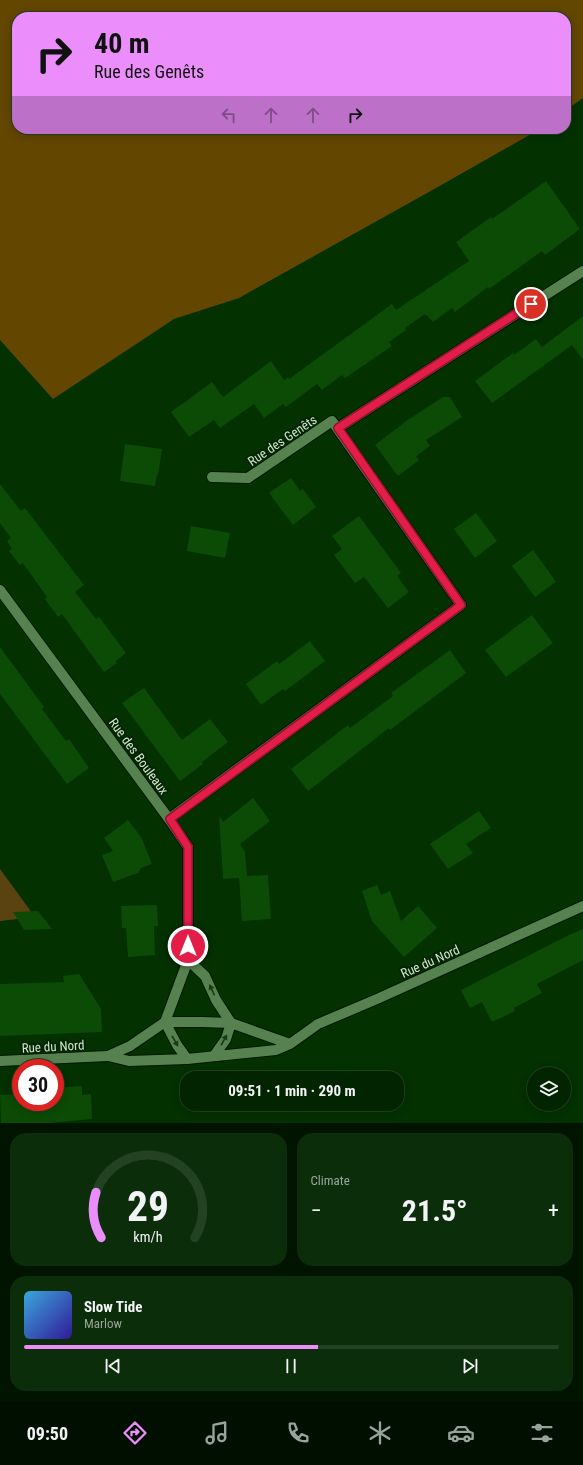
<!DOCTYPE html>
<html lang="en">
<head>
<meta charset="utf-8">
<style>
  body { margin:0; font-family:"Roboto Condensed",sans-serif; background:#0c2d0a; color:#f1f3f6; height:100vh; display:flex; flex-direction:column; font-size:15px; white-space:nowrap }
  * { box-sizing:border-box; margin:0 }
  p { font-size:13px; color:#96a599 }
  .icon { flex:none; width:22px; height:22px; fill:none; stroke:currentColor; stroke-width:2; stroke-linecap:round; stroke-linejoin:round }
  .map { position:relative; height:1123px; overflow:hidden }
  .drawer { display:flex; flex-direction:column; gap:10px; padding:10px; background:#011400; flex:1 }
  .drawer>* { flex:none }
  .guide { position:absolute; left:12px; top:12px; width:559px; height:122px; border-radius:16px; box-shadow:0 2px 10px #0003,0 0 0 1px #234222; background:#eb8dfb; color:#111; overflow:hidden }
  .tools { position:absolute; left:527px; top:1067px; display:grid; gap:8px }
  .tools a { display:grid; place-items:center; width:44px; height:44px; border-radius:50%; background:#022500; box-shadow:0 2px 10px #0003,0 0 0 1px #234222; font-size:20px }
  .speed { position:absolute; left:12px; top:1059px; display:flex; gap:8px; font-size:20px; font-weight:700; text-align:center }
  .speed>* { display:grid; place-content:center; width:52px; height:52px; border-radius:50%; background:#022500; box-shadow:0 2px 10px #0003,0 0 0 1px #234222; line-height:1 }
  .speed .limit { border:6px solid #d22; background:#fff; color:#111 }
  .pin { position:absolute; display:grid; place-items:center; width:34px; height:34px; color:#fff; margin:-17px; border:2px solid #fff; border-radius:50%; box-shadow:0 1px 4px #0007 }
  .me { position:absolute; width:44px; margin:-22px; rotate:0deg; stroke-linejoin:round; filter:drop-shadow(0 0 3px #0008) }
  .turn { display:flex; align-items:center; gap:14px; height:84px; padding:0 16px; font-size:18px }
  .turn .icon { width:52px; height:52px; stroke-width:2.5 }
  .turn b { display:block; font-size:28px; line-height:34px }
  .lanes { display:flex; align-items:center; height:38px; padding:0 16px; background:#0003; justify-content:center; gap:20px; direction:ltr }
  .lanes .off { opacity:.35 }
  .big { font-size:30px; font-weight:700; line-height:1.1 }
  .drawer .tile { flex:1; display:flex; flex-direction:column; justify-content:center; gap:6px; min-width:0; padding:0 14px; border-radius:16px; background:#0c2d0a }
  .drawer .dial { align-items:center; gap:0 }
  .dial svg { height:104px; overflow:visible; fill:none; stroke:#234222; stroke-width:7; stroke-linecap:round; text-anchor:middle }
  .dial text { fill:#f1f3f6; stroke:none }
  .song { display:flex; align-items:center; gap:12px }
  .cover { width:48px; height:48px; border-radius:6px; background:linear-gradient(135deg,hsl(200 70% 55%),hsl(250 70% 35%)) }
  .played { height:4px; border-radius:2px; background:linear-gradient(90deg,#eb8dfb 55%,#234222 55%) }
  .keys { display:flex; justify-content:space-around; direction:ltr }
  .heat { display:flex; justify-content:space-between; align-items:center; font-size:22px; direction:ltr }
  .drawer .tiles { flex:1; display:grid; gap:10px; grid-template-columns:1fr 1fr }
  .tile:last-child { grid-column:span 2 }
  .trip { position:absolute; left:180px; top:1071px; width:224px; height:40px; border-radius:16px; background:#022500; box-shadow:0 2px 10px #0003,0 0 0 1px #234222; font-weight:700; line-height:40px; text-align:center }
  .tabs { display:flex; height:64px; justify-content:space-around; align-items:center; background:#010f00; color:#96a599 }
  .tabs .icon { width:28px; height:28px }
  .tabs .current { color:#eb8dfb }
  .tabs b { font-size:18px; color:#f1f3f6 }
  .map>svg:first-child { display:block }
  .green { fill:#5b4311 }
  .forest { fill:#634600 }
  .building { fill:#0b4b05 }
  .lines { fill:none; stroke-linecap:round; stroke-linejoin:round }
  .minor-casing { stroke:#001700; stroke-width:12 }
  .tertiary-casing { stroke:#001700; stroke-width:12 }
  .minor { stroke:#55824f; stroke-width:10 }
  .tertiary { stroke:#55824f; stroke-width:10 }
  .oneway { fill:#183c15 }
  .route-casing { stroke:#92132f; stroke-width:10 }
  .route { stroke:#e11d48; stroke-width:7 }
  .labels { text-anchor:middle; stroke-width:4; stroke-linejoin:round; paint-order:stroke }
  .street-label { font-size:13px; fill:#cfe7cb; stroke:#042502 }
</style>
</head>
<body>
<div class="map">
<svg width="583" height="1123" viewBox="0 0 583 1123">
  <rect width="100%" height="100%" fill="#033100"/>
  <polygon class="green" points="0,869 35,917 0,921"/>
  <polygon class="forest" points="0,0 583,0 583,98 566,110 566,17 17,17 17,129 540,129 436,188 239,298 174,319 53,399 0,340"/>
  <g class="building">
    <polygon points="546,181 580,229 545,255 542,251 489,289 488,287 455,312 452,308 433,322 427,315 426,316 425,314 405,328 406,330 389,342 392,346 345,378 342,375 322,390 317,384 286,407 283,404 264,418 254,404 220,428 214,420 189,437 171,412 212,382 223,397 271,361 284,380 288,377 289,379 392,304 396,310 469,261 456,242 491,217 492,219"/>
    <polygon points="583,316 583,360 572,345 492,403 475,381 513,353 514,355 536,339 542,347"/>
    <polygon points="443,397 450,397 462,417 426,440 430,446 416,456 419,460 398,476 375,445 409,419"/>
    <polygon points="125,444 162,449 158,475 157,475 155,486 120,481"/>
    <polygon points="291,478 300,491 303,489 316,507 293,525 269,493"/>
    <polygon points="0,484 21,511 25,508 84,585 75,592 96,619 99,617 126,653 116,661 117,663 104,672 62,614 58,617 45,599 47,597 23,563 20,565 9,551 12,549 7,541 11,538 0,523"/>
    <polygon points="476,513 497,541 475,558 454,529"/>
    <polygon points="359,516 401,573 397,576 409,592 388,608 364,577 355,583 334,555 342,549 332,536"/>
    <polygon points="191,526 230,533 225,558 187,551"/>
    <polygon points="533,550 556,582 535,597 512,566"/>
    <polygon points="532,615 553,643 506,677 485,650"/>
    <polygon points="310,641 325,661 285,691 283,689 261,705 246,684 277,661 279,664"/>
    <polygon points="0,647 44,707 42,709 66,741 69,739 89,768 67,784 0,694"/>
    <polygon points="450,650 466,673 390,730 389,728 308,791 291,769 348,725 350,728 393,696 391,693"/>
    <polygon points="144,688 182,740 210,719 228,742 202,762 203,764 180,781 122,703"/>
    <polygon points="253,798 270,821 240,844 245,852 247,876 268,875 271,919 242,921 239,878 223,879 219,816 223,822"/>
    <polygon points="479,811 491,828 466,844 473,853 448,869 430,844"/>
    <polygon points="128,820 141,837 152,864 141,868 138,873 113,882 102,855 113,851 104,838"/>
    <polygon points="377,885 381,895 390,891 401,921 418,906 437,928 404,957 372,921 362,891"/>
    <polygon points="157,905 158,926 154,926 155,955 128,957 126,928 122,928 121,906"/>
    <polygon points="38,911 52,929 24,930 13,912"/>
    <polygon points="583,929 583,960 537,984 542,993 514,1008 515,1011 492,1022 482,1002 470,1008 461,990 567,936"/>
    <polygon points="79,974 101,1009 102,1032 0,1036 0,984 64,982 63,976"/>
    <polygon points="82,1086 82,1095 91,1094 92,1119 49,1123 1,1123 0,1095 21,1094 21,1102 55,1102 55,1088"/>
  </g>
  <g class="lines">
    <defs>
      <g id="minor">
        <polyline points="338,428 583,271"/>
        <polyline points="0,590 169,819 188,847 188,960 165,1022 177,1045 187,1059"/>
        <polyline points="169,819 461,605 332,421 248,478 212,477"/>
        <polyline points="188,960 205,976 216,1000 231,1023 226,1039 214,1056"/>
      </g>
      <g id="tertiary">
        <polyline points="290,1044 231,1023 202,1022 165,1022 130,1046 108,1056 129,1061 187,1059 276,1050 290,1044 318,1024 377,999 583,906"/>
        <polyline points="0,1061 108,1056"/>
      </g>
    </defs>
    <use href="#minor" class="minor-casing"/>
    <use href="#tertiary" class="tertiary-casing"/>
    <use href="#minor" class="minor"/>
    <use href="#tertiary" class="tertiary"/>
  </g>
  <defs><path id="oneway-solid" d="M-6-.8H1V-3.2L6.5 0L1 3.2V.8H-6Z"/></defs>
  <g class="oneway">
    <use href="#oneway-solid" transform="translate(212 990) rotate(-115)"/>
    <use href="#oneway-solid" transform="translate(224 1040) rotate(-61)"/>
    <use href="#oneway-solid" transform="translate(175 1041) rotate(60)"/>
  </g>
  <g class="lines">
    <defs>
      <polyline id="route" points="188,946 188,847 170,819 461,605 338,428 531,304"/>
    </defs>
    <use href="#route" class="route-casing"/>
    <use href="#route" class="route"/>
  </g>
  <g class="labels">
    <g class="street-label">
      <text transform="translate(282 440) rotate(-34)" y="5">Rue des Genêts</text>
      <text transform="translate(139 756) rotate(54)" y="5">Rue des Bouleaux</text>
      <text transform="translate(430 961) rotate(-24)" y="5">Rue du Nord</text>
      <text transform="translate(53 1046) rotate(-3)" y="5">Rue du Nord</text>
    </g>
  </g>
</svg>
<div class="tools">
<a><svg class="icon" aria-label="layers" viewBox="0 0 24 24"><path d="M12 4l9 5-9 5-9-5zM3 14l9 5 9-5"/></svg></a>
</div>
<div class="speed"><div class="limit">30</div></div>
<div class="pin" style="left:531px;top:304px;background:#d93025"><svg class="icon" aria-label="arrive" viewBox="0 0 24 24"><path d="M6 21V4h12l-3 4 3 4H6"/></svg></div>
<svg class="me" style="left:188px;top:946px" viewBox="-20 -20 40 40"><circle r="17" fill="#e11d48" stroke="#fff" stroke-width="3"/><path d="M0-11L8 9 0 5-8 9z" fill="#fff"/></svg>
<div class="trip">09:51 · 1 min · 290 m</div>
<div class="guide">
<div class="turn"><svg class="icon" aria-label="right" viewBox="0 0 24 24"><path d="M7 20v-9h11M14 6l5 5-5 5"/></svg><div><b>40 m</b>Rue des Genêts</div></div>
<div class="lanes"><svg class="icon off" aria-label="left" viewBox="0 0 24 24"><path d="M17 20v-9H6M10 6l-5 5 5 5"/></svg><svg class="icon off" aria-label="ahead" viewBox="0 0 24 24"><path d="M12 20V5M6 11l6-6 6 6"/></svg><svg class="icon off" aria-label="ahead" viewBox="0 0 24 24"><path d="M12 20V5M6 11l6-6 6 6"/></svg><svg class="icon" aria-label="right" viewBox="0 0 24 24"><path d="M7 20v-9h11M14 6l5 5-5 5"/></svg></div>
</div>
</div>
<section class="drawer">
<div class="tiles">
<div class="tile dial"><svg viewBox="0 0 100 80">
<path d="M14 69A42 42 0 1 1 86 69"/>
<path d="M14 69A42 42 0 0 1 10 34" stroke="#eb8dfb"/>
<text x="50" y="56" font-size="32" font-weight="700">29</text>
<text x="50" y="72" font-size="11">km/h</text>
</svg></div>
<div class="tile"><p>Climate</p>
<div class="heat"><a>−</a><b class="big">21.5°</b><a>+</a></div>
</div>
<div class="tile">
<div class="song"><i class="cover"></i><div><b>Slow Tide</b><p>Marlow</p></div></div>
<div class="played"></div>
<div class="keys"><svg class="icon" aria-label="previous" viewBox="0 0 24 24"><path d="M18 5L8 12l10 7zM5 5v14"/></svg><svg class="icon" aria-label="pause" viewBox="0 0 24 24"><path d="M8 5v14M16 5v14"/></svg><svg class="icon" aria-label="next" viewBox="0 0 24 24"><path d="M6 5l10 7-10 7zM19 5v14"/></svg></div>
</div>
</div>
</section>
<nav class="tabs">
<b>09:50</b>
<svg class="icon current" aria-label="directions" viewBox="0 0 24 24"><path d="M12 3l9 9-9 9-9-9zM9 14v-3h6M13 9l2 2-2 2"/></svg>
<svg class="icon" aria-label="music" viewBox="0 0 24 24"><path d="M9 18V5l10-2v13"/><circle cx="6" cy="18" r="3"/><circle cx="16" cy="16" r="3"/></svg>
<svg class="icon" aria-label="phone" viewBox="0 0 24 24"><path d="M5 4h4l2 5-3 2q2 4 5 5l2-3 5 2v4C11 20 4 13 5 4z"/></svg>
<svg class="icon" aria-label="climate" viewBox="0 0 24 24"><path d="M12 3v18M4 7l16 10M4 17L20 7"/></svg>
<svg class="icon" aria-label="car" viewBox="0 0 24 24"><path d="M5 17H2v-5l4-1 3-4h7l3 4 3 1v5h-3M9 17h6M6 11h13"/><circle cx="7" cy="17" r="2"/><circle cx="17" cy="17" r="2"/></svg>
<svg class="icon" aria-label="filters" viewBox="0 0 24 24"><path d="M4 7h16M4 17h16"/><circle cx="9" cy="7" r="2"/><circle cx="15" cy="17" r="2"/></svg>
</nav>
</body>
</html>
